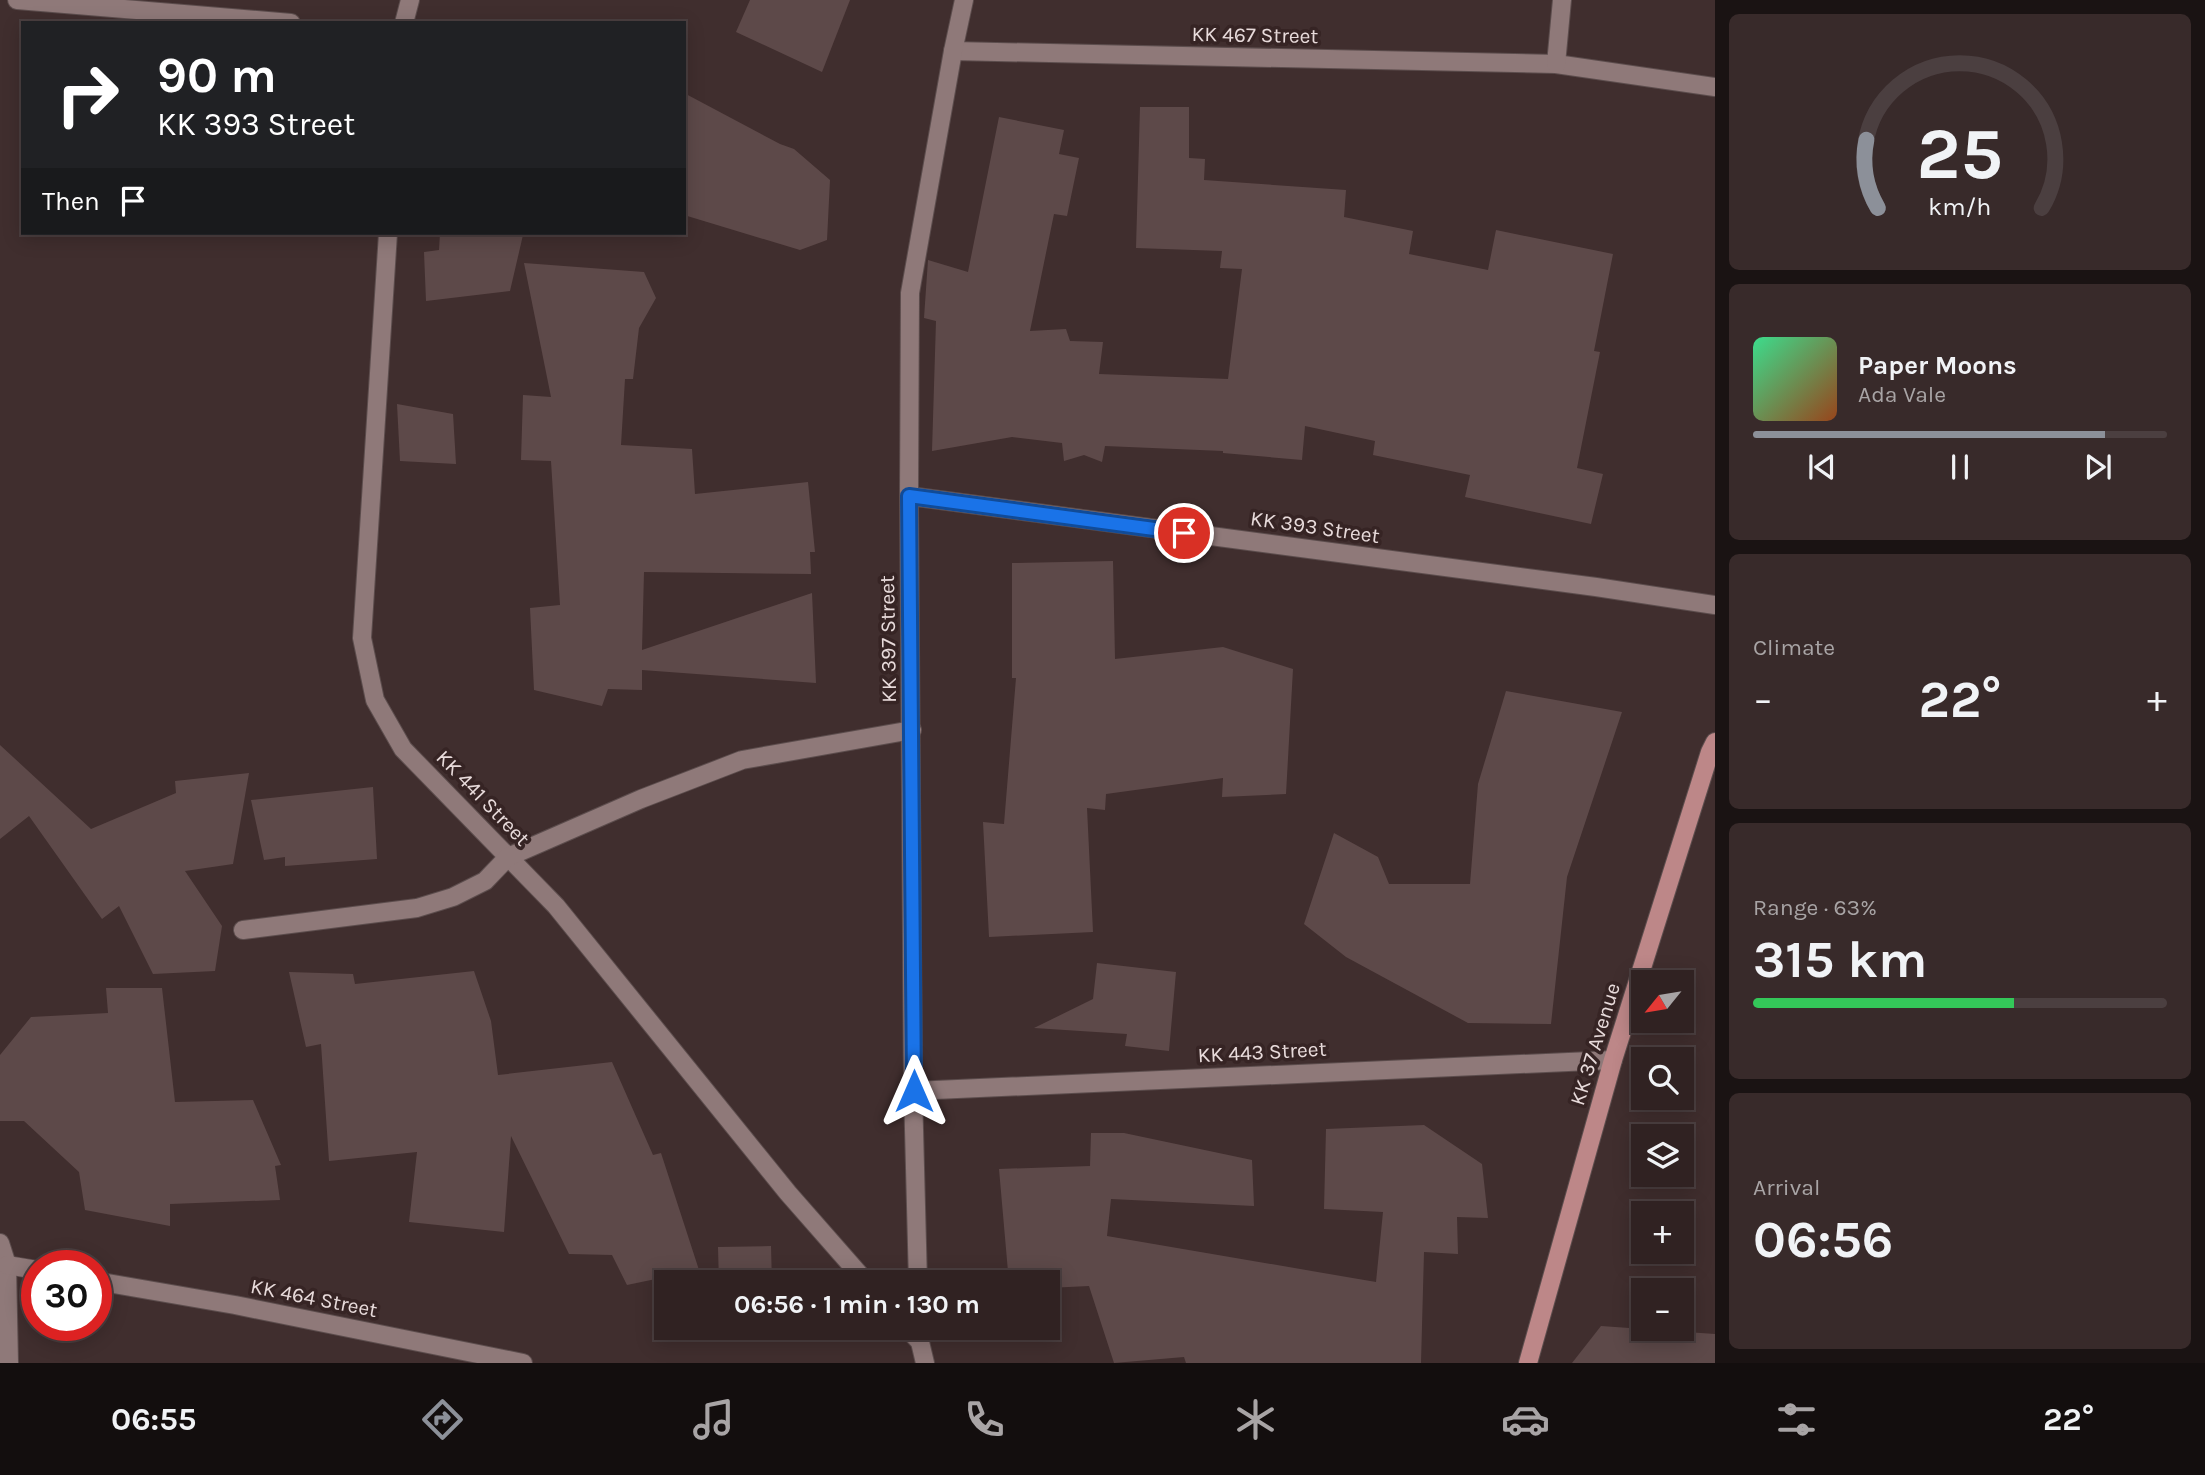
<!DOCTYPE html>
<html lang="en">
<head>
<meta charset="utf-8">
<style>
  body { margin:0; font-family:Karla,sans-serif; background:#382a2a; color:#f1f3f6; height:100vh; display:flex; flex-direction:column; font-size:26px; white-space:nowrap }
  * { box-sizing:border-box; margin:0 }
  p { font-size:23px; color:#a8a4a5 }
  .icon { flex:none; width:38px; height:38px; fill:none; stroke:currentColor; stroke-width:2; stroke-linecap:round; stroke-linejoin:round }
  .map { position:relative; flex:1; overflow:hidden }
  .drawer { display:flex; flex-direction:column; gap:14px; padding:14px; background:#1a1313; width:490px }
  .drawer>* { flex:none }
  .top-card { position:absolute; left:21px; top:21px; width:665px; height:214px; border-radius:0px; box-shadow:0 4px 18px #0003,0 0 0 2px #4b3f40; background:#202124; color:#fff; overflow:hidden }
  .needle { width:46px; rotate:240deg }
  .controls { position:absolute; left:1631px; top:970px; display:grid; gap:14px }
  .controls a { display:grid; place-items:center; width:63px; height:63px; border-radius:0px; background:#302222; box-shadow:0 4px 18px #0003,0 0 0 2px #4b3f40; font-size:35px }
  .speed { position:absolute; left:21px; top:1250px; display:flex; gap:14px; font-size:35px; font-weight:700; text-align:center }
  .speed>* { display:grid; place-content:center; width:91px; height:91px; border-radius:50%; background:#302222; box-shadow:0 4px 18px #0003,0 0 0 2px #4b3f40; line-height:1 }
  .speed .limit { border:10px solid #d22; background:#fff; color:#111 }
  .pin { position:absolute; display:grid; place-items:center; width:60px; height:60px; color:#fff; margin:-30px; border:4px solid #fff; border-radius:50%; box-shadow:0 2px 7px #0007 }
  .me { position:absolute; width:77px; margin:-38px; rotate:0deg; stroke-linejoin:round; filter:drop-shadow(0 0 5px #0008) }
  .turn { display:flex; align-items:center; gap:24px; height:147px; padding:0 21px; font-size:32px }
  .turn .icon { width:91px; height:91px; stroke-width:2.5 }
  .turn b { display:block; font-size:49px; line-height:60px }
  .then { display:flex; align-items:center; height:66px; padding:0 21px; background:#0003; gap:14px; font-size:26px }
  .big { font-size:52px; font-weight:700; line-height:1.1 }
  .drawer .tile { flex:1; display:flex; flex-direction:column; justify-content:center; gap:10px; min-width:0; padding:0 24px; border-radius:10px; background:#382a2a }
  .drawer .dial { align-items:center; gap:0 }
  .dial svg { height:182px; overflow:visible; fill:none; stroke:#4b3f40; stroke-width:7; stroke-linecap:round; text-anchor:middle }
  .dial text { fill:#f1f3f6; stroke:none }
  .song { display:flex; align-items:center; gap:21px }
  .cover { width:84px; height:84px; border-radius:10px; background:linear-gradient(135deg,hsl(150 70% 55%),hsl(20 70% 35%)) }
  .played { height:7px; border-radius:4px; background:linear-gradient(90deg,#8c9099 85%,#4b3f40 85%) }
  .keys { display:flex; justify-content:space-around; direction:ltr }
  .heat { display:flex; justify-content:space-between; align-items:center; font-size:38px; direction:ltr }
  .charge { height:10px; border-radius:5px; background:linear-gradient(90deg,#34c759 63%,#4b3f40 0) }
  .trip { position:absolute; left:654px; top:1270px; width:406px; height:70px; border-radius:0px; background:#302222; box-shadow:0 4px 18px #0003,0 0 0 2px #4b3f40; font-weight:700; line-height:70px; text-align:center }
  .tabs { display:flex; height:112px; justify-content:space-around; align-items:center; background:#130e0e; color:#a8a4a5 }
  .tabs .icon { width:49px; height:49px }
  .tabs .current { color:#8c9099 }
  .tabs b { font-size:32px; color:#f1f3f6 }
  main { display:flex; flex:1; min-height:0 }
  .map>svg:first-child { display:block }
  .building { fill:#5d4949 }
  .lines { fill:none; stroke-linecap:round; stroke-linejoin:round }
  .minor-casing { stroke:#5c4d4d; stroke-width:20 }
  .major-casing { stroke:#5c4d4d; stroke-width:20 }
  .minor { stroke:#8f7979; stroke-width:18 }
  .major { stroke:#bd8788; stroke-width:18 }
  .route-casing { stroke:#114b97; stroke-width:18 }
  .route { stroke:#1a73e8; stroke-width:12 }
  .labels { text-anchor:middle; stroke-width:7; stroke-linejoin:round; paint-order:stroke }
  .street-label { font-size:21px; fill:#e8dbdb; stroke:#362424 }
</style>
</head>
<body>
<main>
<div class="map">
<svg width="1715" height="1363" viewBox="0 0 1715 1363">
  <rect width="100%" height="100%" fill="#402e2e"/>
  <g class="building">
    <polygon points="750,0 850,0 822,72 736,32"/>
    <polygon points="684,93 780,144 794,149 830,180 827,240 800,250 684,215"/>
    <polygon points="1140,107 1189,107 1189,158 1205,159 1204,180 1346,190 1344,217 1413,231 1409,254 1488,270 1496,230 1613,254 1594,351 1600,352 1577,468 1603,474 1591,524 1465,497 1470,475 1373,455 1375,441 1305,426 1302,460 1223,453 1223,451 1105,446 1102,462 1084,455 1064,461 1062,443 1012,437 932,451 936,321 924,318 928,260 968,272 999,117 1064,130 1059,154 1079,158 1067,216 1054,214 1030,331 1066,329 1070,341 1103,342 1099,374 1228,379 1242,269 1220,268 1222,251 1136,248"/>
    <polygon points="440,233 523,235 510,291 426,301 424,252 439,250"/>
    <polygon points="524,263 644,272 656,298 639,328 633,379 625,379 621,445 692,449 695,494 808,482 815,552 810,552 811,574 644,572 642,650 812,593 816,683 642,670 642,690 608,689 602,706 534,690 530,608 560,605 551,461 521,460 523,395 551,397"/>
    <polygon points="397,404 453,414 456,464 400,461"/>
    <polygon points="1113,561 1115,659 1223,647 1293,669 1286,794 1222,797 1223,778 1106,794 1105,810 1087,808 1093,932 989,937 983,822 1004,824 1016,678 1012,678 1012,563"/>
    <polygon points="1506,691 1622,712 1567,877 1551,1024 1468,1023 1346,957 1304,924 1334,833 1378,857 1389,884 1470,884 1478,784"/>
    <polygon points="0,745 91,829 176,793 175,781 249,773 233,864 185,871 222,926 215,971 153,974 119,906 102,919 29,816 0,839"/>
    <polygon points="373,787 377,859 285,866 285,857 264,860 251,800"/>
    <polygon points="1097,963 1176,972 1169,1051 1125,1046 1127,1034 1034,1028 1093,999"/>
    <polygon points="474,971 491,1021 498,1075 612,1062 653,1155 661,1153 699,1270 627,1285 612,1255 569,1254 511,1136 504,1232 409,1222 417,1152 329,1161 321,1044 306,1047 289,972 353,974 355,984"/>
    <polygon points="106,988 162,988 175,1102 253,1100 281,1165 275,1166 280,1200 170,1204 170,1226 85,1210 79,1172 24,1121 0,1121 0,1055 31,1017 108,1013"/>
    <polygon points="1424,1125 1482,1164 1488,1218 1457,1217 1458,1254 1424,1252 1421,1363 1186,1363 1184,1357 1114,1363 1089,1286 1048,1288 1048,1283 1009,1283 999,1169 1090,1166 1091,1133 1124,1133 1252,1160 1254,1206 1111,1199 1107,1236 1376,1282 1383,1212 1324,1209 1326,1129"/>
    <polygon points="771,1246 772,1283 719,1283 718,1247"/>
    <polygon points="1601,1326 1715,1334 1715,1363 1572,1363"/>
  </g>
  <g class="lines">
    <defs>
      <g id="minor">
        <polyline points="17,0 291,23"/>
        <polyline points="404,23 410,0"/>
        <polyline points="953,51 1556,64 1715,87"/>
        <polyline points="1556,64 1562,0"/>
        <polyline points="388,233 362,638 375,700 403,749 556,906 788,1193 867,1283"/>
        <polyline points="909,496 1596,587 1715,605"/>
        <polyline points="243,930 417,908 453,897 485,881 508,857 641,799 742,760 912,730"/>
        <polyline points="913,1091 1613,1060"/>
        <polyline points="0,1243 7,1265 9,1363"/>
        <polyline points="7,1265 37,1270"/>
        <polyline points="96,1281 235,1305 523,1363"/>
        <polyline points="918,1283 913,1091 909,496 910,293 953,51 964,0"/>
        <polyline points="907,1328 920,1342 925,1363"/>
      </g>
      <polyline id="major" points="1528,1363 1613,1060 1710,752 1715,742"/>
    </defs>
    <use href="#minor" class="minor-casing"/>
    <use href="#major" class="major-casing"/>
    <use href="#minor" class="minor"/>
    <use href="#major" class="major"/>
  </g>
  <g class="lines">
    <defs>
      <polyline id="route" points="914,1091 909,496 1184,533"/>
    </defs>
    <use href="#route" class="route-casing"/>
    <use href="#route" class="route"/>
  </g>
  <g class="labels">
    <g class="street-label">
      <text transform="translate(1255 35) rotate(1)" y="7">KK 467 Street</text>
      <text transform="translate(1315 527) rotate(8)" y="7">KK 393 Street</text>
      <text transform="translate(888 639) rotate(-91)" y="7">KK 397 Street</text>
      <text transform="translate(483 798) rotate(46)" y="7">KK 441 Street</text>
      <text transform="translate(1595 1044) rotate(-73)" y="7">KK 37 Avenue</text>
      <text transform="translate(1262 1052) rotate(-3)" y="7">KK 443 Street</text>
      <text transform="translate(314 1298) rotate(11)" y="7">KK 464 Street</text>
    </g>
  </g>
</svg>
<div class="controls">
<a><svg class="needle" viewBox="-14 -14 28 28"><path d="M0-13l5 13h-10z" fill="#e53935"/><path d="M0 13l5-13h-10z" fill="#a8a4a5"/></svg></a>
<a><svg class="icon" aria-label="search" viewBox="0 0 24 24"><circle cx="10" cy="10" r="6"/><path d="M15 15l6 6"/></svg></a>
<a><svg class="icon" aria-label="layers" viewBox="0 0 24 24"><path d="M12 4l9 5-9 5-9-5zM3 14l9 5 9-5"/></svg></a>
<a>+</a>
<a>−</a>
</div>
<div class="speed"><div class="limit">30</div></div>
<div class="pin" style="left:1184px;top:533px;background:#d93025"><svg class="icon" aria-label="arrive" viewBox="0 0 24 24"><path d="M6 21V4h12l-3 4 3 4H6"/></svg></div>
<svg class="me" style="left:914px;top:1091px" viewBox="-20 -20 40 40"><path d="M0-17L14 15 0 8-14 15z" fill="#1a73e8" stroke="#fff" stroke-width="4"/></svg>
<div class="trip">06:56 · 1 min · 130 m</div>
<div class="top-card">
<div class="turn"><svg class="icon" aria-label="right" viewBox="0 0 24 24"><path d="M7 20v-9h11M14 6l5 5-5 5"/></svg><div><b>90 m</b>KK 393 Street</div></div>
<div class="then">Then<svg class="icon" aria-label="arrive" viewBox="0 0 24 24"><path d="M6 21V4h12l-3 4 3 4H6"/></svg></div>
</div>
</div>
<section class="drawer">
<div class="tile dial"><svg viewBox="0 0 100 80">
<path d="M14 69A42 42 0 1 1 86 69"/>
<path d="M14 69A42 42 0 0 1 9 39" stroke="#8c9099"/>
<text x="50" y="56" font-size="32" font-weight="700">25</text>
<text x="50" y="72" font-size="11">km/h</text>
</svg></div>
<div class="tile">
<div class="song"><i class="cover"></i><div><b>Paper Moons</b><p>Ada Vale</p></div></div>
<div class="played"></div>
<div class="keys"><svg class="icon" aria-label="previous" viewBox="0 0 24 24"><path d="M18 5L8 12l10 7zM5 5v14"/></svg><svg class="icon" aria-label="pause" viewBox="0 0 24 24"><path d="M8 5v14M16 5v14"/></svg><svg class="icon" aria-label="next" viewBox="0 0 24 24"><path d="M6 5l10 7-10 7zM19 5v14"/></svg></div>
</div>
<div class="tile"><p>Climate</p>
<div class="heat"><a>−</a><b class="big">22°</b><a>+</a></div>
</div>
<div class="tile"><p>Range · 63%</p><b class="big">315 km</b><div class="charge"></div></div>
<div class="tile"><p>Arrival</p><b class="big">06:56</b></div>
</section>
</main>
<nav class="tabs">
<b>06:55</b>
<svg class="icon current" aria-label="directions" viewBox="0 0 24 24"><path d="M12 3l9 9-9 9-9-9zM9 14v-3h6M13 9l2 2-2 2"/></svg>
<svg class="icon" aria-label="music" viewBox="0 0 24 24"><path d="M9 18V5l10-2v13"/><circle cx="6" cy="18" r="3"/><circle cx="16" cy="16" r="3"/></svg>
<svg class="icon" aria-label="phone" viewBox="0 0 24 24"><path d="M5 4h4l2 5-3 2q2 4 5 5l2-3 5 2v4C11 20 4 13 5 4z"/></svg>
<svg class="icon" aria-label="climate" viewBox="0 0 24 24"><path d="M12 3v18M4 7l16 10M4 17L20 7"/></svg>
<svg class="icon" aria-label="car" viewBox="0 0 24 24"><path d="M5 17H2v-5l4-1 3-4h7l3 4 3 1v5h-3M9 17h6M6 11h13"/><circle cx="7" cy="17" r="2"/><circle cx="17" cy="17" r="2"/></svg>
<svg class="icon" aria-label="filters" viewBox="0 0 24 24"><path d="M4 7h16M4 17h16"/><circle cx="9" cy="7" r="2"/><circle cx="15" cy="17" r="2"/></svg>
<b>22°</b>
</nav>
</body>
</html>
